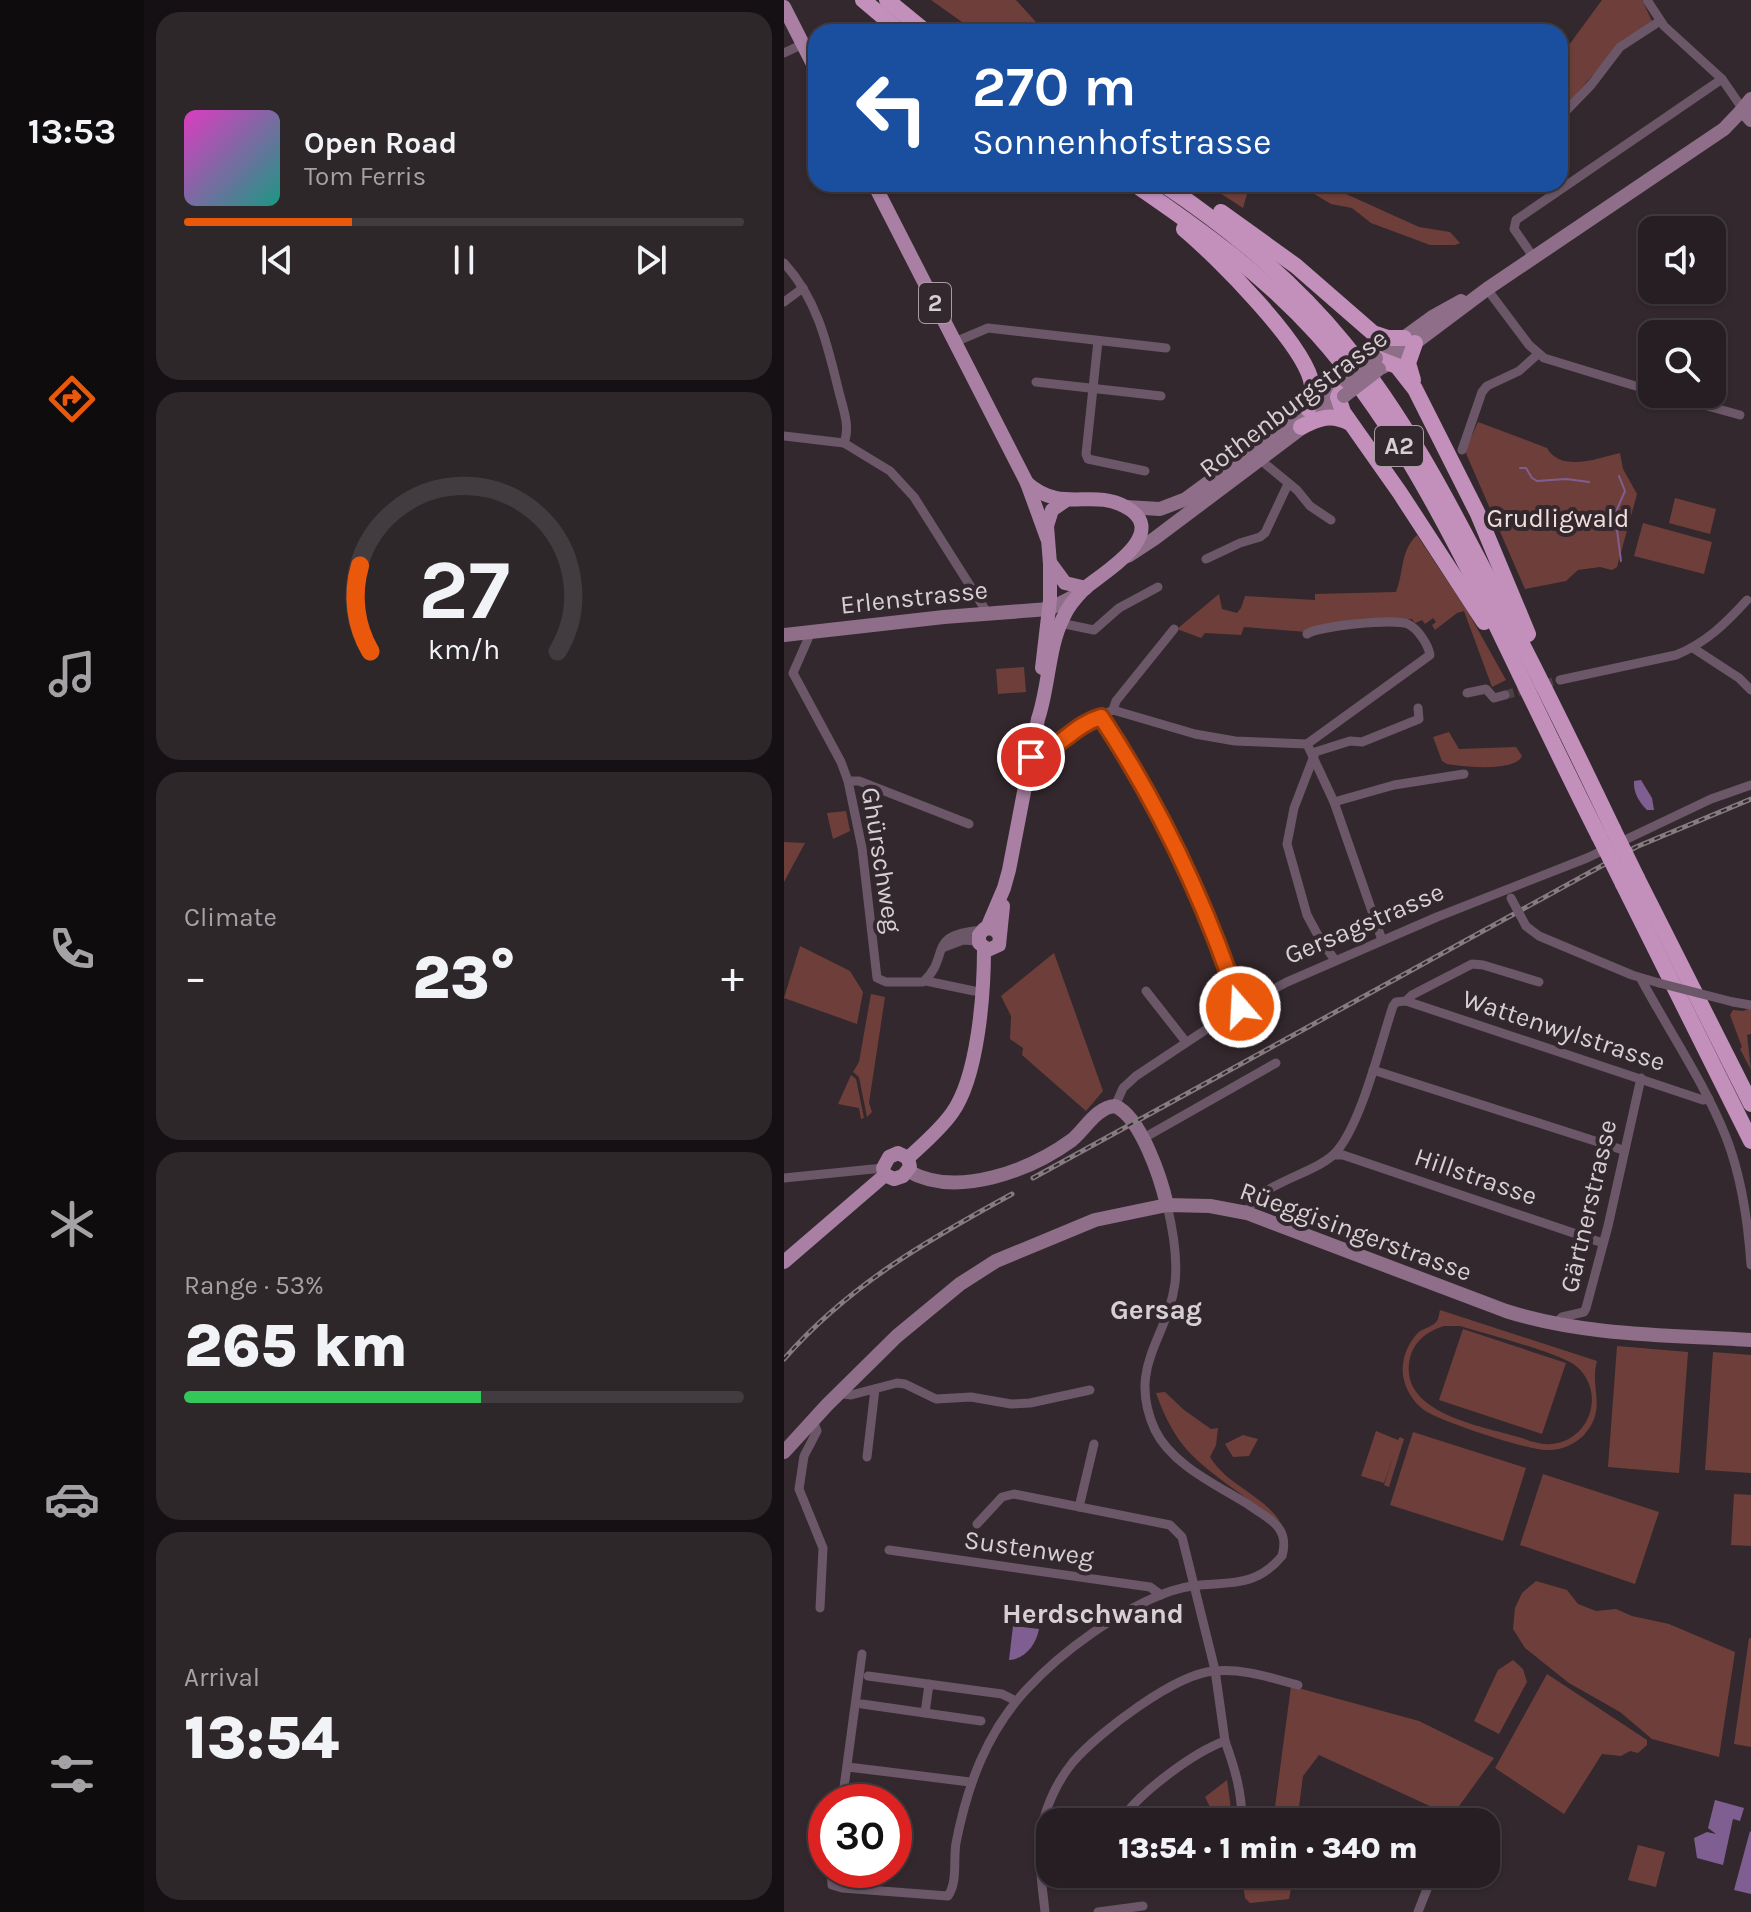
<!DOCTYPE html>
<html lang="en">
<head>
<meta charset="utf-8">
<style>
  body { margin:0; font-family:Karla,sans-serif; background:#2e272a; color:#f1f3f6; height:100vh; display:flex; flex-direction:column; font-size:30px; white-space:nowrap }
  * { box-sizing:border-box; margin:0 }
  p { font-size:26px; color:#a4a2a5 }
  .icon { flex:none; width:44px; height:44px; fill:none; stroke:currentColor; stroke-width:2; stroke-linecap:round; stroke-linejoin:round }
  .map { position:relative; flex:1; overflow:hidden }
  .drawer { display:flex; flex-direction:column; gap:12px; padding:12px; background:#151013; width:640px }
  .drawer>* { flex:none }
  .guide { position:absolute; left:24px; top:24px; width:760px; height:168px; border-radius:24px; box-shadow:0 2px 6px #0004,0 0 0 2px #423c40; background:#1a4fa0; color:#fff; overflow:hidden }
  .controls { position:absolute; left:854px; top:216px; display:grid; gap:16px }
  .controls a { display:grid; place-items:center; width:88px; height:88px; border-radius:16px; background:#261e22; box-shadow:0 2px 6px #0004,0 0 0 2px #423c40; font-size:40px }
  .speed { position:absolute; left:24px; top:1784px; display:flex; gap:16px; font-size:40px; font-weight:700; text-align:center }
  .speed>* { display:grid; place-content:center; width:104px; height:104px; border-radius:50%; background:#261e22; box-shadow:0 2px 6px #0004,0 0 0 2px #423c40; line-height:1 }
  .speed .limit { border:12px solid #d22; background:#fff; color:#111 }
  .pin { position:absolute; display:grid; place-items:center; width:68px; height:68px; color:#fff; margin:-34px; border:4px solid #fff; border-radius:50%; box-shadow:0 2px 8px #0007 }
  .me { position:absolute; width:88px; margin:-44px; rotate:341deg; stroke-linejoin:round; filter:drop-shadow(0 0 6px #0008) }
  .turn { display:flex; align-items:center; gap:28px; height:168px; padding:0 32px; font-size:36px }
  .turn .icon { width:104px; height:104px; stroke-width:2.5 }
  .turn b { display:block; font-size:56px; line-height:68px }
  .big { font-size:60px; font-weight:800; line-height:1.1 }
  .drawer .widget { flex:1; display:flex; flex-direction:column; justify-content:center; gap:12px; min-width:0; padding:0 28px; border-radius:24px; background:#2e272a }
  .drawer .dial { align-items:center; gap:0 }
  .dial svg { height:208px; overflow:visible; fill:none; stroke:#423c40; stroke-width:7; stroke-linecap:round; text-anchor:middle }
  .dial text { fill:#f1f3f6; stroke:none }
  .song { display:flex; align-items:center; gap:24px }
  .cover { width:96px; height:96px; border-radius:12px; background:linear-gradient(135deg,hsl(310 70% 55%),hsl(170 70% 35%)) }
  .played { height:8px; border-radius:4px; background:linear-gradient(90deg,#ea580c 30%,#423c40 30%) }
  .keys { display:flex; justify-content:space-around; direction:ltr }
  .heat { display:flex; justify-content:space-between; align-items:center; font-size:44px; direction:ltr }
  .charge { height:12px; border-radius:6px; background:linear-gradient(90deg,#34c759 53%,#423c40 0) }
  .trip { position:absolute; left:252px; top:1808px; width:464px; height:80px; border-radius:24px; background:#261e22; box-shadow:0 2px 6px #0004,0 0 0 2px #423c40; font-weight:800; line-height:80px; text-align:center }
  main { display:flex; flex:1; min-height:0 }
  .menu { display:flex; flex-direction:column; width:144px; justify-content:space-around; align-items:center; background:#0f0c0e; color:#a4a2a5 }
  .menu .icon { width:56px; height:56px }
  .menu .current { color:#ea580c }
  .menu b { font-size:36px; color:#f1f3f6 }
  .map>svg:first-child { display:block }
  .green { fill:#6e3f3a; fill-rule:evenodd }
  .water { fill:#7f5f91 }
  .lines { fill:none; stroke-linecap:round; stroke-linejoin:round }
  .stream { stroke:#7f5f91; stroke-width:2 }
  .street-tunnel { stroke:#4c4146; stroke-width:9; stroke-dasharray:9 4.5; stroke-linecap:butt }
  .street { stroke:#6b5768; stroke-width:9 }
  .secondary { stroke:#8e6e89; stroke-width:14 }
  .primary { stroke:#a980a3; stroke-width:14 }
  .highway { stroke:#c290bb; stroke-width:16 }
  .rail-casing { stroke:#857b80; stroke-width:5 }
  .rail { stroke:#33282d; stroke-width:2; stroke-dasharray:6; stroke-linecap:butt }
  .street-bridge { stroke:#6b5768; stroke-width:9 }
  .secondary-bridge { stroke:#8e6e89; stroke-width:14 }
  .highway-bridge { stroke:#c290bb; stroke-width:16 }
  .route-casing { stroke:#983908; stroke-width:20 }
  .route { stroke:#ea580c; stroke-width:14 }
  .labels { text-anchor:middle; stroke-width:8; stroke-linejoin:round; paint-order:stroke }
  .shield { fill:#33282d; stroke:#a69da1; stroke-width:2 }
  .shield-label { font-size:24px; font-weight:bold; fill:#d7cfd3 }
  .street-label { font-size:26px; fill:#d7cfd3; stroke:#33282d }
  .park-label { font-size:26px; fill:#f2dedc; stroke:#33282d }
  .neighbourhood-label { font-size:28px; font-weight:bold; fill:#d7cfd3; stroke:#33282d }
</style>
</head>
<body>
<main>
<nav class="menu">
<b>13:53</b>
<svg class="icon current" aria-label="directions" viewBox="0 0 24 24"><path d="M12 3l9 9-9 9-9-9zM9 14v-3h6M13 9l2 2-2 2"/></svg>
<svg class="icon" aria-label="music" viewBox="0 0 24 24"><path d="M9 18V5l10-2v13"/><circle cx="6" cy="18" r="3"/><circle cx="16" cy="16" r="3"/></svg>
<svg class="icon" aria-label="phone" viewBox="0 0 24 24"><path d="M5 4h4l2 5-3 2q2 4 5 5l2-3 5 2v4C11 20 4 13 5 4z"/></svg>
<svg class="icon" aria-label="climate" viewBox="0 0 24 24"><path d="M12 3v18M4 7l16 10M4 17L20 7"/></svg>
<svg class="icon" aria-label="car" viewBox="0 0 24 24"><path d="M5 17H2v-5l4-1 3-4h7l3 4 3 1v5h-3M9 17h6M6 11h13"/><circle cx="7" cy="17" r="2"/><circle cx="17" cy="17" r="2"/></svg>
<svg class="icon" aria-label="filters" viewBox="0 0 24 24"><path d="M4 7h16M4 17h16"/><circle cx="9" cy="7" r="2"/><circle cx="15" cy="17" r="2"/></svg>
</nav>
<section class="drawer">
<div class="widget">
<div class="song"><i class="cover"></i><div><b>Open Road</b><p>Tom Ferris</p></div></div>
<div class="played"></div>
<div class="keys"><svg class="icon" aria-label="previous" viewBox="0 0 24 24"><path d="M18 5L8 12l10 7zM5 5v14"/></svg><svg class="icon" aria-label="pause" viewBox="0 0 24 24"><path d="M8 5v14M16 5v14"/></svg><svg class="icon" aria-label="next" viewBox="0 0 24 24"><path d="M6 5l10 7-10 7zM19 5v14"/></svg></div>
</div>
<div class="widget dial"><svg viewBox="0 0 100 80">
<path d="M14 69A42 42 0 1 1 86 69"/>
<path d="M14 69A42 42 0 0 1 10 36" stroke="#ea580c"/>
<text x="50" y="56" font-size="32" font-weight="700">27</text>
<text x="50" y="72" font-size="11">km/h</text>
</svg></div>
<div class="widget"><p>Climate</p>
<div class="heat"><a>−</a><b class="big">23°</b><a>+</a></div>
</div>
<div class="widget"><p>Range · 53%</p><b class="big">265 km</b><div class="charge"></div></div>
<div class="widget"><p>Arrival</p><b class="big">13:54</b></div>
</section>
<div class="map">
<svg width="967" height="1912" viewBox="0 0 967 1912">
  <rect width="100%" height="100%" fill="#33282d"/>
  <g class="green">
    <polygon points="147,0 232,0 261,32 192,32"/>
    <polygon points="818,0 858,0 869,23 840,39 776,113 776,48 781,49 785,45"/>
    <polygon points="422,184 466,184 459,208"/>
    <polygon points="503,184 540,184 635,227 666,232 676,243 671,245 646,245 587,223 568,208 547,204 527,192"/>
    <path d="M694,422L763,448C777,473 815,458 836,453L839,469L853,494L833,567L828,570L816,567L794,570L782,581L741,589L681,451Z"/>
    <polygon points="891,498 932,509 926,534 885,523"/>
    <polygon points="859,523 928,542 920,574 850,556"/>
    <path d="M633,535L684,612L722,680L708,687L680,611L673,613L651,630L648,625L652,622L649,618L641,624L638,620L631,623L628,619L542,624L522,632L460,627L457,635L421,633L417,638L393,629L435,594L438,609L453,613L457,608L461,596L531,600V594L612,592C620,572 616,551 633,535Z"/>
    <polygon points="240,667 242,692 214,694 212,669"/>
    <path d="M665,732L675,749L732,747L738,756C731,772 679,767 663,764L658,761L649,737Z"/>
    <polygon points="62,811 66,831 49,839 43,813"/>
    <polygon points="0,842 21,843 0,882"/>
    <polygon points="16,946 66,971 79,992 73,1024 0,998"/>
    <polygon points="270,953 319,1091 302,1111 238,1055 239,1048 226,1039 227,1016 217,996"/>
    <polygon points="87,994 101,997 85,1103 88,1112 83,1117 75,1077 69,1072 75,1062"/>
    <polygon points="967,1008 967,1034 963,1035 967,1070 956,1049 958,1047 946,1015 949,1010 959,1011"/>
    <polygon points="67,1075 72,1079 80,1118 77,1119 75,1108 54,1104"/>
    <path d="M656,1310L813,1361C805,1389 824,1408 800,1435C790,1445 776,1451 762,1450C743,1450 655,1421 640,1410C629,1402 621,1389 619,1375C617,1359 624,1342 636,1331C641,1328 649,1326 652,1322C655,1319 655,1314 656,1310ZM660,1326H676C699,1333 776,1353 792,1366C822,1391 807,1440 768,1444C758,1445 748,1442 738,1438C700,1426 613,1414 626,1358C630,1341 644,1331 660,1326Z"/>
    <polygon points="679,1329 782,1363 758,1434 655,1400"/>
    <polygon points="833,1346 904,1352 895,1473 824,1467"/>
    <polygon points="929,1352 967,1355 967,1473 921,1470"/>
    <path d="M381,1392L400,1410L427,1429L434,1428L432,1445L426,1457C443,1485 477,1494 496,1521C482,1513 468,1502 454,1492C410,1460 391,1446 372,1393Z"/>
    <polygon points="592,1431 614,1440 616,1437 620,1439 605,1487 600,1485 610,1455 600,1483 577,1476"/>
    <polygon points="629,1432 742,1468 719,1541 606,1505"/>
    <polygon points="459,1435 474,1439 465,1456 449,1457 441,1444"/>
    <polygon points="759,1474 875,1512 851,1584 736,1545"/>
    <polygon points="950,1494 967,1495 967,1546 947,1545"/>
    <polygon points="752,1581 783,1590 794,1604 812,1611 832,1609 848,1616 885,1624 951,1652 935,1757 868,1739 836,1712 785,1683 741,1648 729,1629 731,1608 738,1593"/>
    <polygon points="965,1638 967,1638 967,1747 950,1744"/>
    <polygon points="729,1660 739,1669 743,1682 715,1734 690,1721 714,1670"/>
    <polygon points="763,1674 863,1740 863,1745 854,1753 846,1751 837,1756 818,1754 780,1814 711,1768"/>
    <polygon points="507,1686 635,1721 710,1758 670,1813 663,1814 535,1755 519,1776 514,1815 516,1822 489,1822"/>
    <polygon points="443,1780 448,1816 431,1817 421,1797"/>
    <polygon points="854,1845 881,1852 872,1887 844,1880"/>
    <polygon points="483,1874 510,1874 505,1899 466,1903 461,1898 459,1885 482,1883"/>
  </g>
  <g class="water">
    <path d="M857,780L868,798L870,810H863C855,802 849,792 850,781Z"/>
    <path d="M229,1626L255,1629C252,1645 241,1659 225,1660Z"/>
    <polygon points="931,1800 960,1808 956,1821 949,1819 939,1865 913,1858 910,1838 923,1832 932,1834 924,1828"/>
    <polygon points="966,1831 967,1832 967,1894 950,1890"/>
  </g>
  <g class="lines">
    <g class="stream">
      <polyline points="736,468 742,468 748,478 753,481 782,479 805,482"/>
      <polyline points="835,476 841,491 831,514 837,561"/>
    </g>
    <polyline class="street-tunnel" points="721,695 776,680"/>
    <g class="street">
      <polyline points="863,0 880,26 938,79 958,108"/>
      <polyline points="0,53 19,44"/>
      <polyline points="776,117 807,85 836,47 876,21"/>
      <polyline points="650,184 664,187 670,184"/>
      <polyline points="750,258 730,229 732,220 938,79"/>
      <path d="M0,263C33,299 43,343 54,388C58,406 67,426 60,443"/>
      <polyline points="703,289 745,345 760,358 868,391"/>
      <polyline points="0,302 19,288"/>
      <polyline points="314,341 302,454 304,459 361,471"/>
      <polyline points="171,342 204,328 382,348"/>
      <polyline points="252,382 377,396"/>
      <polyline points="880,394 956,415"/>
      <polyline points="0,436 60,443 106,471 130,497 204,614"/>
      <polyline points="678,450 698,392 703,386 735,371 754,354"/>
      <polyline points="474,458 513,490 526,506 547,520"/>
      <polyline points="422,559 456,543 476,537 481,533 504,484"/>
      <polyline points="276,623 310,630 335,608 374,587"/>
      <path d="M27,632L9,673L57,762L64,781L78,848L93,978L102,982H139C168,956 140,935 198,930"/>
      <path d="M523,634C534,626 612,618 624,624C634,629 644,644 646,655L523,744"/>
      <polyline points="909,648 955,678 967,690"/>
      <path d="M776,680L892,655C922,643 942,623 963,600"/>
      <polyline points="683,693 702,689 710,698 721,695"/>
      <polyline points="329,710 332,701 390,629"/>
      <path d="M317,717C381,812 418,899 456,1007"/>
      <polyline points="528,753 566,741 578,742 635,719 634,708"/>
      <polyline points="530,756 510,808 503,844 523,915 537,941 551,960"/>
      <polyline points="247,757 260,754 296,726 329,710 411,734 451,741 523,744 550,802 598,940"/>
      <polyline points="64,781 75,781 185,824"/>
      <polyline points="550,802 610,785 680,774"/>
      <polyline points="742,926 755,936 848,975 875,983"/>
      <polyline points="158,948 179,940 194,941"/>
      <path d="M857,979C885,1031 920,1082 942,1137C958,1178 964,1221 967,1265"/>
      <polyline points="142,981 190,991"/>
      <polyline points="362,991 402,1042"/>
      <polyline points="622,1001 919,1100 925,1099"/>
      <polyline points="949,1002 967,1005"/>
      <polyline points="589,1070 839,1150"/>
      <polyline points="331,1106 339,1088 352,1076 456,1007 503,982 653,917 803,858 927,799 967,785"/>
      <polyline points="358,1139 492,1063"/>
      <polyline points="551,1155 559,1155 819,1243"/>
      <polyline points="0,1178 99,1168"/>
      <path d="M463,1213C473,1182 533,1175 553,1151C578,1121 596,1045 609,1006L612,1002L622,1001L628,995L688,964L699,965L755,982"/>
      <polyline points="771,1324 778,1317 800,1312 802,1308 824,1226 857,1078"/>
      <polyline points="54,1393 67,1395 113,1383 121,1384 152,1399 187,1397 227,1404 246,1403 306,1390"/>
      <polyline points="29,1421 33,1431 20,1456 15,1489 39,1548 36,1608"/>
      <polyline points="83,1457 91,1389"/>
      <polyline points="295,1507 310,1444"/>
      <path d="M193,1524L218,1497L230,1494L386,1525L398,1537L431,1670L441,1741C410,1752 353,1794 336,1822"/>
      <polyline points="105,1550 366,1587 377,1595"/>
      <polyline points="84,1676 218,1694 232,1701"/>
      <polyline points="78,1704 197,1721"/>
      <polyline points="141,1713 145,1684"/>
      <path d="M441,1741C451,1769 458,1792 458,1822"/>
      <polyline points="64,1767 186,1782"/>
      <polyline points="58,1802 78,1654"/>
      <path d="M47,1870L48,1885L58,1888L164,1896C174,1881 169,1861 172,1843C183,1787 202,1733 242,1690C278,1651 336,1609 387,1591C430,1576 465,1596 498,1556C501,1545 501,1536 494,1527C487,1518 474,1512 465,1505C433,1485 388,1465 371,1430C342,1367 384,1338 391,1283C394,1257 389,1230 383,1205"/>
      <path d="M261,1912C258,1882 252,1851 259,1821C265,1800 275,1779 289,1762C315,1732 391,1674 430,1671C459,1668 487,1678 514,1685"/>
      <polyline points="314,1912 359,1906"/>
      <polyline points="634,1912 649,1874"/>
    </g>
    <g class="secondary">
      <polyline points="967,99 958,110 967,120"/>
      <polyline points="592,358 650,316 677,301"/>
      <polyline points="599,367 703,289 940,129 958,110"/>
      <polyline points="342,507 376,509 402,499 562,381"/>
      <polyline points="344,556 370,539 560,396"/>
      <polyline points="0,635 160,617 265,609 295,594"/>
      <path d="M124,1171C173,1199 247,1170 288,1140C301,1129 313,1107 331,1106C357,1117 377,1179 383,1205"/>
      <path d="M0,1452L43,1405L113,1336L176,1284L212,1261L311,1220L383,1205L426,1206L463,1213L722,1311C800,1336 886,1335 967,1340"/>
    </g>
    <g class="primary">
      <polyline points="0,7 32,70"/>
      <polyline points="90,184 243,483 263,538"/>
      <polyline points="267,564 281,583 302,588"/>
      <polyline points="258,668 266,600 266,564 263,526 268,510 281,501"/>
      <path d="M203,928L220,888L225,870L254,719C265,687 264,648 279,618C284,606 292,597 301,588C319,573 388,533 342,507C308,488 278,514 243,483"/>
      <polyline points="216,935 209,928 200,929 195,935 195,943 204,950 215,945 219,906"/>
      <path d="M124,1158C139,1144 156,1130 168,1113C194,1077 200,994 200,949"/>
      <polyline points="101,1175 99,1168 105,1157 114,1153 124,1158"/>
      <polyline points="101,1175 110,1179 119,1176 126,1167 124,1158"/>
      <polyline points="0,1262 101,1175"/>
    </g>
    <g class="highway">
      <polyline points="79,0 117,32"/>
      <polyline points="103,0 142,32"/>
      <path d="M350,184C416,229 479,274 533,334C602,411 652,504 698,596C737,676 775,757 815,836"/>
      <path d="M379,184C445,228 509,281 560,343C619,415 662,497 705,580C748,662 789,745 829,829"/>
      <polyline points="437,212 512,266 589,333 604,338 620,338"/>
      <path d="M400,229C431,255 523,346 528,385C529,393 526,402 524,409"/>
      <polyline points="592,358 613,366 631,389 694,514 744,634"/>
      <polyline points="629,380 624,363 631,343"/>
      <polyline points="562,381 554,397 559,412 616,493 700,622"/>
      <path d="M517,427C535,418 547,413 566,423"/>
      <polyline points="853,878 967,1104"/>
      <polyline points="839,884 967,1141"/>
    </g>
    <defs>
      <g id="rail">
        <polyline points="249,1178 852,847 967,799"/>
        <path d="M0,1359C65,1285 142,1241 228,1194"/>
      </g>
    </defs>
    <use href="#rail" class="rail-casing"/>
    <use href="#rail" class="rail"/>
    <g class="street-bridge">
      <polyline points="727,898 742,926"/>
      <polyline points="875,983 949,1002"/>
    </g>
    <g class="secondary-bridge">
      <polyline points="562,381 592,358"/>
      <polyline points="560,396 595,369"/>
    </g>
    <g class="highway-bridge">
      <polyline points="829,829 853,878"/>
      <polyline points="815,836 839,884"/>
    </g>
  </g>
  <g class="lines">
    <defs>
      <path id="route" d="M247,757C274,751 289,725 317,717C377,808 422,903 456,1007"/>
    </defs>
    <use href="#route" class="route-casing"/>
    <use href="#route" class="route"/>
  </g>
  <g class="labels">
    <g class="shield">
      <rect x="135" y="283" width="32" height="40" rx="6"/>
      <rect x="591" y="426" width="48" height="40" rx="6"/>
    </g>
    <g class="shield-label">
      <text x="151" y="311">2</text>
      <text x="615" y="454">A2</text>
    </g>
    <g class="street-label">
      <text transform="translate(509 403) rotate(-37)" y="9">Rothenburgstrasse</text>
      <text transform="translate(130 597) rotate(-6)" y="9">Erlenstrasse</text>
      <text transform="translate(98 860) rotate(81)" y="9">Ghürschweg</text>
      <text transform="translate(580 923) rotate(-23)" y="9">Gersagstrasse</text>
      <text transform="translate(780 1030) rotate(18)" y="9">Wattenwylstrasse</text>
      <text transform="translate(692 1176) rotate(19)" y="9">Hillstrasse</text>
      <text transform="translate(804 1206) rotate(-77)" y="9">Gärtnerstrasse</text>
      <text transform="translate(572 1231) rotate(20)" y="9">Rüeggisingerstrasse</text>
      <text transform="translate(245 1548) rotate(8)" y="9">Sustenweg</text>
    </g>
    <g class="park-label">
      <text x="774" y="527">Grudligwald</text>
    </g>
    <g class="neighbourhood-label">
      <text x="372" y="1319">Gersag</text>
      <text x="309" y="1623">Herdschwand</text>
    </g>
  </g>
</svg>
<div class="controls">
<a><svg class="icon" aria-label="sound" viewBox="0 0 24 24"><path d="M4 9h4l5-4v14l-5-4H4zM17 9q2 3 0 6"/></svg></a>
<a><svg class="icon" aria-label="search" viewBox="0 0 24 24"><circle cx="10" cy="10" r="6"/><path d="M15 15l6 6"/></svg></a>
</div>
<div class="speed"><div class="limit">30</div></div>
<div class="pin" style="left:247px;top:757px;background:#d93025"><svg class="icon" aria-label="arrive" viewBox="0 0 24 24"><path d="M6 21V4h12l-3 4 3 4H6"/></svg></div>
<svg class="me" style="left:456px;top:1007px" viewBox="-20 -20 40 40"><circle r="17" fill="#ea580c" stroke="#fff" stroke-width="3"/><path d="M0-11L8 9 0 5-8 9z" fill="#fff"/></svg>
<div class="trip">13:54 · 1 min · 340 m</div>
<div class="guide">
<div class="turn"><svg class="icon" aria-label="left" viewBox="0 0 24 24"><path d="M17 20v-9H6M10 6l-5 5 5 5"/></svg><div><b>270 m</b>Sonnenhofstrasse</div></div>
</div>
</div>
</main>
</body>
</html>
